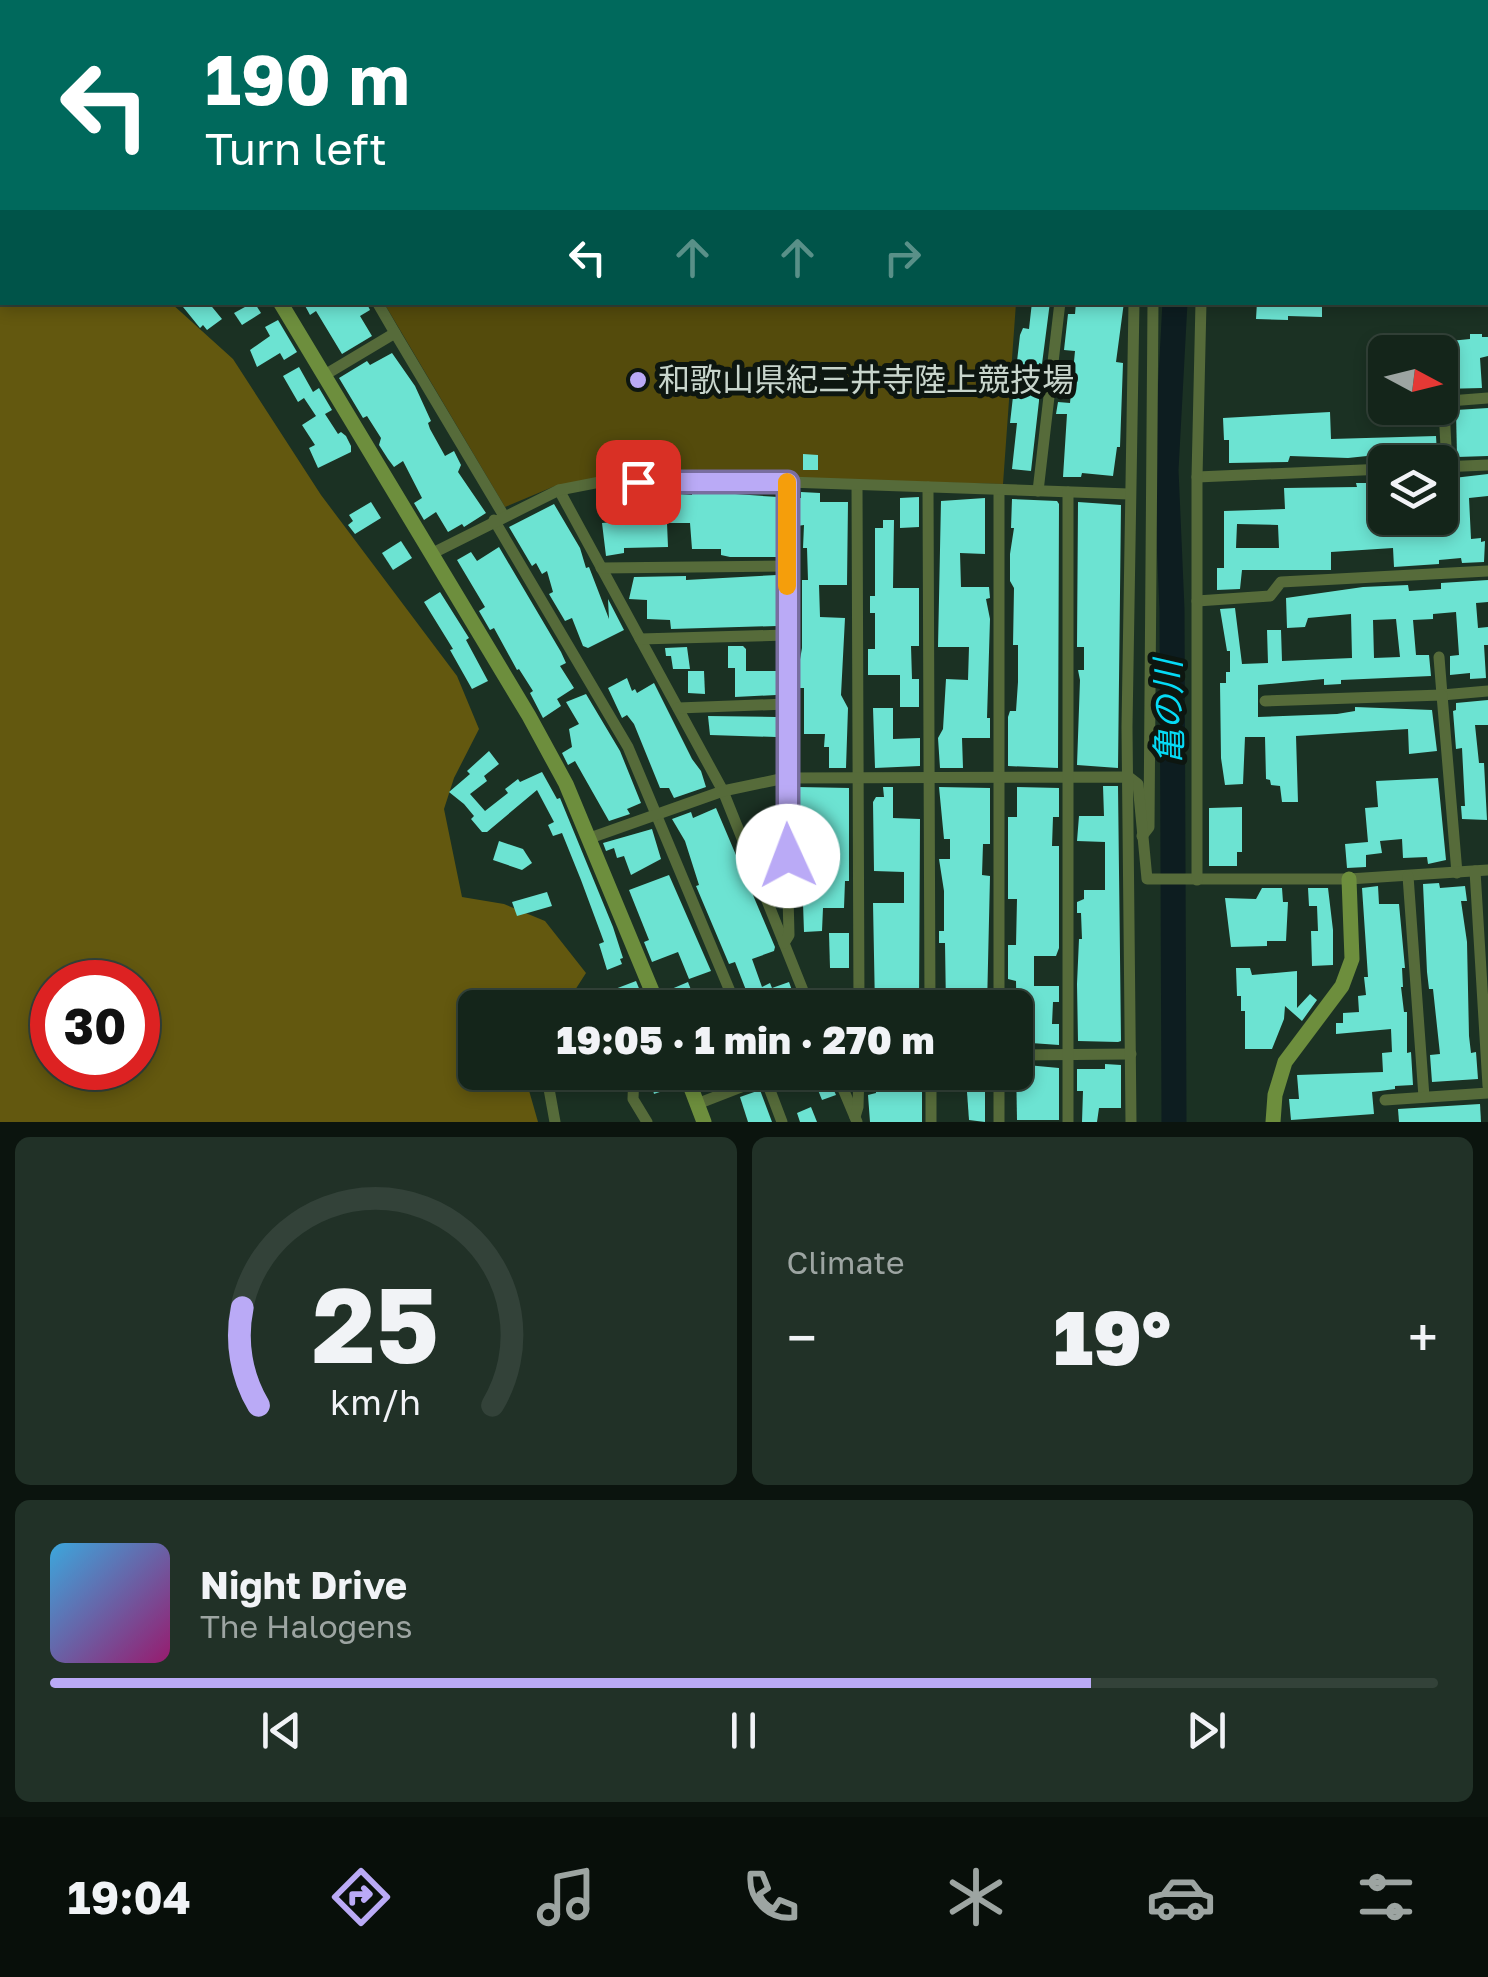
<!DOCTYPE html>
<html lang="en">
<head>
<meta charset="utf-8">
<style>
  body { margin:0; font-family:"Golos Text","Noto Sans JP",sans-serif; background:#213127; color:#f1f3f6; height:100vh; display:flex; flex-direction:column; font-size:38px; white-space:nowrap }
  * { box-sizing:border-box; margin:0 }
  p { font-size:32px; color:#9da5a2 }
  .icon { flex:none; width:55px; height:55px; fill:none; stroke:currentColor; stroke-width:2; stroke-linecap:round; stroke-linejoin:round }
  .map { position:relative; height:1122px; overflow:hidden }
  .drawer { display:flex; flex-direction:column; gap:15px; padding:15px; background:#0b140e; flex:1 }
  .drawer>* { flex:none }
  .top-card { position:absolute; left:0px; top:0px; width:1490px; height:305px; box-shadow:0 5px 15px #0003,0 0 0 2px #334239; background:#00695c; color:#fff; overflow:hidden }
  .needle { width:65px; rotate:97deg }
  .controls { position:absolute; left:1368px; top:335px; display:grid; gap:20px }
  .controls a { display:grid; place-items:center; width:90px; height:90px; border-radius:15px; background:#14251a; box-shadow:0 5px 15px #0003,0 0 0 2px #334239; font-size:50px }
  .speed { position:absolute; left:30px; top:960px; display:flex; gap:20px; font-size:50px; font-weight:700; text-align:center }
  .speed>* { display:grid; place-content:center; width:130px; height:130px; border-radius:50%; background:#14251a; box-shadow:0 5px 15px #0003,0 0 0 2px #334239; line-height:1 }
  .speed .limit { border:15px solid #d22; background:#fff; color:#111 }
  .pin { position:absolute; display:grid; place-items:center; width:85px; height:85px; color:#fff; margin:-42px; border-radius:20px; box-shadow:0 5px 15px #0006 }
  .me { position:absolute; width:110px; margin:-55px; rotate:358deg; stroke-linejoin:round; filter:drop-shadow(0 0 8px #0008) }
  .turn { display:flex; align-items:center; gap:35px; height:210px; padding:0 40px; font-size:45px }
  .turn .icon { width:130px; height:130px; stroke-width:2.5 }
  .turn b { display:block; font-size:70px; line-height:85px }
  .lanes { display:flex; align-items:center; height:95px; padding:0 40px; background:#0003; justify-content:center; gap:50px; direction:ltr }
  .lanes .off { opacity:.35 }
  .big { font-size:75px; font-weight:800; line-height:1.1 }
  .drawer .card { flex:1; display:flex; flex-direction:column; justify-content:center; gap:15px; min-width:0; padding:0 35px; border-radius:15px; background:#213127 }
  .drawer .dial { align-items:center; gap:0 }
  .dial svg { height:260px; overflow:visible; fill:none; stroke:#334239; stroke-width:7; stroke-linecap:round; text-anchor:middle }
  .dial text { fill:#f1f3f6; stroke:none }
  .song { display:flex; align-items:center; gap:30px }
  .cover { width:120px; height:120px; border-radius:15px; background:linear-gradient(135deg,hsl(200 70% 55%),hsl(320 70% 35%)) }
  .played { height:10px; border-radius:5px; background:linear-gradient(90deg,#baaaf6 75%,#334239 75%) }
  .keys { display:flex; justify-content:space-around; direction:ltr }
  .heat { display:flex; justify-content:space-between; align-items:center; font-size:55px; direction:ltr }
  .drawer .tiles { flex:1; display:grid; gap:15px; grid-template-columns:1fr 1fr }
  .card:last-child { grid-column:span 2 }
  .trip { position:absolute; left:458px; top:990px; width:575px; height:100px; border-radius:15px; background:#14251a; box-shadow:0 5px 15px #0003,0 0 0 2px #334239; font-weight:800; line-height:100px; text-align:center }
  .tabs { display:flex; height:160px; justify-content:space-around; align-items:center; background:#080f0a; color:#9da5a2 }
  .tabs .icon { width:70px; height:70px }
  .tabs .current { color:#baaaf6 }
  .tabs b { font-size:45px; color:#f1f3f6 }
  .map>svg:first-child { display:block }
  .green { fill:#544b0c }
  .forest { fill:#63580f; fill-rule:evenodd }
  .lines { fill:none; stroke-linecap:round; stroke-linejoin:round }
  .river { stroke:#0d1d20; stroke-width:25 }
  .building { fill:#6ce3d2; fill-rule:evenodd }
  .street { stroke:#566b3a; stroke-width:11 }
  .secondary { stroke:#6d8e3d; stroke-width:15 }
  .route-casing { stroke:#796ea0; stroke-width:25 }
  .route { stroke:#baaaf6; stroke-width:18 }
  .slow { stroke:#f59e0b; stroke-width:18 }
  .poi-dot { fill:#baaaf6; stroke:#0d1610; stroke-width:4 }
  .labels { text-anchor:middle; stroke-width:10; stroke-linejoin:round; paint-order:stroke }
  .poi-label { font-size:32px; fill:#c8d5cc; stroke:#0d1610; text-anchor:start }
  .water-label { font-size:35px; font-style:italic; fill:#05dbf6; stroke:#0d1610 }
</style>
</head>
<body>
<div class="map">
<svg width="1488" height="1122" viewBox="0 0 1488 1122">
  <rect width="100%" height="100%" fill="#1b3123"/>
  <g class="green">
    <polygon points="244,0 1025,0 245,2"/>
    <polygon points="384,303 1016,303 1003,484 618,475 555,486 505,507"/>
  </g>
  <path class="forest" d="M0,18L2,302L171,303L233,359L321,495L457,676L479,729L454,778L444,809L462,897L504,904L545,921L586,973L568,1001L558,1007L475,1008V1072L524,1073L538,1122H0ZM52,982H138V1068H52Z"/>
  <g class="lines">
    <g class="river">
      <polyline points="1192,2 1192,0"/>
      <polyline points="1174,1122 1172,609 1166,470 1175,302"/>
    </g>
  </g>
  <g class="building">
    <polygon points="179,302 208,302 222,319 207,330 203,325 200,328"/>
    <polygon points="254,302 261,313 242,325 234,313"/>
    <polygon points="303,302 366,302 370,310 360,316 372,336 342,354 316,311 310,315"/>
    <polygon points="1032,302 1050,302 1042,364 1039,363 1039,401 1031,471 1012,469 1017,423 1010,423 1020,335 1023,328 1029,329"/>
    <polygon points="1076,302 1124,302 1116,362 1123,363 1120,447 1117,447 1113,476 1082,473 1081,477 1063,477 1067,414 1056,414 1058,402 1070,403 1075,351 1064,350 1068,314 1075,314"/>
    <polygon points="1257,302 1322,302 1322,317 1288,316 1288,320 1256,319"/>
    <polygon points="278,320 297,352 284,360 280,353 257,367 250,350 270,336 265,327"/>
    <polygon points="1470,334 1482,334 1482,337 1488,337 1488,356 1480,358 1482,388 1443,389 1440,385 1440,342 1470,339"/>
    <polygon points="1418,339 1419,352 1394,352 1393,340"/>
    <polygon points="392,353 415,386 431,421 428,423 430,429 445,456 454,451 461,465 458,472 486,513 464,527 462,524 448,532 436,512 424,520 414,503 422,498 403,461 394,467 388,459 379,445 381,438 367,416 363,418 339,378 367,361 370,365"/>
    <polygon points="299,367 313,392 319,388 332,410 325,414 338,434 341,432 346,436 351,446 351,452 318,468 309,448 315,445 302,425 316,416 304,398 298,402 283,376"/>
    <polygon points="1488,408 1488,456 1457,457 1456,410"/>
    <polygon points="1330,412 1331,439 1436,436 1437,454 1433,454 1433,460 1386,459 1386,454 1348,458 1290,456 1288,462 1229,463 1229,440 1224,440 1223,418"/>
    <polygon points="803,454 818,455 818,470 803,470"/>
    <path d="M1488,474V496L1469,498L1471,539L1481,538V542L1485,541L1484,562L1462,563L1461,558L1439,560V564L1394,567L1393,548L1331,552V570H1242L1240,589L1217,590V568H1224V511L1285,509L1284,488L1357,487L1356,483H1367V487H1385V518H1440V484L1444,483L1445,479ZM1237,524L1278,525L1279,548H1236Z"/>
    <polygon points="692,491 778,497 778,557 730,557 721,555 721,549 692,549 690,523 667,523 668,547 624,548 624,553 606,556 602,523 626,521 624,498 666,493 692,495"/>
    <polygon points="801,492 820,493 820,502 848,502 847,585 819,585 820,617 845,618 841,695 848,708 846,768 829,768 829,747 824,747 825,734 804,734 804,688 795,688 802,648 802,580 808,580 807,548 803,548 804,525 797,526 797,498 801,498"/>
    <polygon points="919,497 919,527 900,528 900,498"/>
    <polygon points="985,498 985,554 960,553 961,587 989,587 990,598 986,599 990,619 987,718 990,718 990,738 962,738 963,768 940,768 938,738 943,729 946,679 968,680 969,647 938,647 941,501"/>
    <polygon points="1012,499 1057,501 1059,504 1058,768 1008,766 1008,717 1010,711 1016,711 1018,682 1018,645 1013,645 1014,588 1010,581 1010,554 1014,528 1011,528"/>
    <polygon points="371,502 381,518 355,534 348,525 353,521 349,515"/>
    <polygon points="1078,502 1121,505 1118,768 1077,765 1080,680 1078,670 1084,670 1084,647 1077,647"/>
    <polygon points="554,504 580,548 586,568 589,567 609,619 608,599 624,630 588,648 583,646 572,618 565,621 549,594 553,592 547,571 542,574 536,563 532,566 509,527"/>
    <polygon points="883,520 894,520 893,588 919,588 919,646 911,646 912,679 919,679 919,707 900,707 900,675 868,675 868,649 875,649 875,613 870,613 870,596 875,596 875,528 883,528"/>
    <polygon points="401,541 412,558 393,570 382,553"/>
    <polygon points="499,547 561,652 566,663 560,666 574,688 557,699 561,706 543,718 530,693 533,691 519,669 517,670 494,628 490,630 479,611 485,607 457,560 471,552 477,561"/>
    <polygon points="777,575 777,626 671,629 670,620 647,619 647,600 629,599 634,577 686,576 686,580"/>
    <path d="M1488,580V602L1476,603L1478,628L1488,627V645H1484L1486,678L1470,679V673L1450,675V656L1459,655L1456,612L1433,614V619L1413,620L1416,655H1429L1431,676L1341,680V684L1324,685V679L1258,685V717L1337,714L1355,711V707L1432,710L1437,751L1409,754L1408,729L1296,736L1298,802H1282L1280,786L1271,785L1270,780L1266,779L1265,737H1245L1243,784L1225,785L1221,758L1220,683H1226V672H1230V651H1227L1220,609L1235,608L1242,664L1268,663L1267,630H1281L1282,661L1352,658L1351,614L1308,618L1305,627L1287,628L1286,598L1363,587L1408,585L1409,591L1441,589V583ZM1396,619L1400,657L1374,658L1373,620Z"/>
    <polygon points="440,592 469,638 466,640 488,681 472,689 450,650 453,649 424,602"/>
    <polygon points="728,646 743,646 746,649 746,671 777,671 776,695 735,697 735,668 728,668"/>
    <polygon points="687,647 690,669 673,669 671,656 666,656 665,648"/>
    <polygon points="688,671 704,671 705,694 688,693"/>
    <polygon points="627,678 632,691 635,689 637,693 654,683 692,759 701,771 706,787 674,798 669,788 660,788 634,724 627,715 622,718 608,688"/>
    <polygon points="586,694 620,751 641,803 627,809 630,814 609,821 575,761 568,765 562,753 572,747 569,729 579,724 566,702"/>
    <polygon points="1488,700 1488,725 1475,725 1479,763 1484,763 1487,820 1462,819 1461,806 1465,806 1462,748 1456,749 1453,711 1456,710 1456,703"/>
    <polygon points="873,708 893,708 893,739 920,738 920,766 875,768"/>
    <polygon points="708,716 776,717 776,737 710,735"/>
    <polygon points="489,751 499,764 484,776 487,781 470,794 485,811 508,793 505,789 518,779 520,782 542,772 557,799 560,798 613,927 623,958 620,959 622,964 607,970 599,944 604,942 581,880 562,833 553,836 548,825 554,822 537,790 487,832 482,832 471,819 474,816 464,804 449,792 470,774 467,771"/>
    <polygon points="1438,778 1446,860 1428,864 1427,857 1403,858 1402,839 1380,841 1382,853 1366,855 1366,867 1347,868 1345,844 1368,842 1365,808 1378,807 1376,781"/>
    <polygon points="1103,786 1118,786 1121,1041 1118,1042 1078,1041 1077,984 1079,939 1082,939 1081,913 1077,913 1077,902 1084,899 1084,890 1105,890 1105,842 1077,841 1079,816 1104,816"/>
    <polygon points="799,787 849,788 849,881 845,881 844,908 823,908 822,931 804,932"/>
    <polygon points="883,787 893,787 893,818 920,819 919,1003 895,1004 895,1008 875,1008 873,903 904,903 904,872 874,871 873,802 876,797 884,797"/>
    <polygon points="939,787 990,788 990,844 983,844 982,875 990,876 987,1007 946,1008 945,943 939,943 939,931 944,931 944,891 939,859 950,859 950,839 944,839"/>
    <polygon points="1017,787 1059,788 1059,817 1053,817 1052,846 1059,846 1059,948 1056,956 1034,956 1034,986 1059,986 1059,1002 1053,1002 1052,1024 1059,1024 1059,1045 1017,1042 1016,981 1008,979 1008,945 1016,945 1017,899 1008,899 1008,817 1017,817"/>
    <polygon points="1242,807 1242,852 1237,852 1237,866 1209,866 1209,808"/>
    <polygon points="716,808 775,947 774,951 752,959 762,987 770,983 772,988 789,982 794,996 765,1008 753,1008 735,962 729,964 696,886 699,885 685,841 672,819 691,812 693,818"/>
    <polygon points="777,817 779,900 777,901 765,871 755,820"/>
    <polygon points="652,829 661,859 631,875 624,856 617,858 614,848 606,851 603,843"/>
    <polygon points="499,841 523,849 532,863 522,870 493,860"/>
    <polygon points="669,875 711,971 689,979 678,952 652,962 644,942 649,940 629,890"/>
    <polygon points="1439,883 1440,888 1465,886 1467,901 1461,901 1467,942 1469,1036 1471,1053 1476,1052 1478,1079 1432,1082 1430,1055 1440,1054 1433,989 1429,989 1427,972 1423,884"/>
    <polygon points="1378,886 1379,904 1399,904 1405,968 1402,968 1403,987 1401,987 1404,1012 1407,1012 1407,1053 1411,1052 1413,1085 1395,1086 1395,1089 1372,1092 1374,1114 1291,1120 1289,1099 1299,1099 1297,1075 1383,1072 1382,1053 1392,1052 1391,1029 1336,1034 1336,1023 1343,1023 1343,1013 1359,1012 1358,996 1366,995 1364,977 1368,977 1362,888"/>
    <polygon points="1262,888 1282,888 1283,902 1288,902 1286,941 1267,941 1267,946 1231,947 1225,898 1256,899"/>
    <polygon points="1308,888 1328,888 1333,930 1333,965 1312,966 1311,931 1318,931 1317,906 1309,906"/>
    <polygon points="547,892 552,906 517,916 512,902"/>
    <polygon points="829,933 849,933 849,968 830,968"/>
    <polygon points="1236,968 1250,968 1252,975 1297,971 1297,1008 1310,994 1317,1000 1302,1021 1285,1006 1284,1019 1272,1049 1245,1049 1245,1011 1241,1011 1241,996 1237,996"/>
    <polygon points="636,981 647,1008 622,1008 615,989"/>
    <polygon points="688,982 698,1008 674,1008 669,990"/>
    <polygon points="1016,1064 1059,1068 1059,1120 1017,1120"/>
    <polygon points="1105,1064 1121,1065 1121,1108 1099,1108 1097,1122 1082,1122 1083,1091 1077,1091 1077,1069 1105,1069"/>
    <polygon points="663,1072 672,1072 677,1086 654,1094 650,1078"/>
    <polygon points="716,1072 751,1072 751,1073 705,1091 700,1079"/>
    <polygon points="875,1072 922,1072 922,1122 870,1122 868,1095 876,1093"/>
    <rect x="940" y="1072" width="22" height="14"/>
    <polygon points="827,1075 836,1095 822,1100 814,1080"/>
    <polygon points="966,1078 985,1078 985,1122 969,1120"/>
    <polygon points="760,1090 772,1122 748,1122 740,1097"/>
    <polygon points="1480,1104 1481,1122 1399,1122 1398,1109"/>
    <polygon points="811,1107 817,1122 800,1122 797,1113"/>
  </g>
  <g class="lines">
    <g class="street">
      <polyline points="6,0 8,2"/>
      <polyline points="237,0 238,2"/>
      <polyline points="1376,0 1384,2"/>
      <polyline points="67,2 74,0"/>
      <polyline points="1070,2 1070,0"/>
      <polyline points="1161,2 1161,0"/>
      <polyline points="1213,2 1213,0"/>
      <polyline points="1302,2 1302,0"/>
      <polyline points="1488,114 1488,115"/>
      <polyline points="377,302 395,333"/>
      <polyline points="323,376 395,333 504,516"/>
      <polyline points="1440,467 1488,465"/>
      <polyline points="1447,467 1444,408 1449,401 1488,398"/>
      <polyline points="1197,477 1385,469"/>
      <polyline points="857,485 859,1008"/>
      <polyline points="928,487 930,1008"/>
      <polyline points="559,490 723,791 810,1008"/>
      <polyline points="999,490 999,1008"/>
      <polyline points="1038,491 1060,302"/>
      <polyline points="494,520 628,747 737,1008"/>
      <polyline points="431,554 559,490 600,482 788,482 1129,494"/>
      <polyline points="601,568 787,566"/>
      <polyline points="1197,601 1270,596 1281,582 1488,571"/>
      <polyline points="640,639 787,635"/>
      <polyline points="1439,657 1442,695 1488,691"/>
      <polyline points="1265,701 1442,695 1457,873"/>
      <polyline points="678,708 786,704"/>
      <polyline points="1142,836 1149,827 1153,302"/>
      <polyline points="590,838 723,791 785,778 1129,777 1138,784 1147,879 1349,879 1488,870"/>
      <polyline points="1475,871 1488,1086"/>
      <polyline points="1408,876 1424,1097"/>
      <polyline points="1197,880 1197,477 1201,302"/>
      <polyline points="784,943 789,935 785,778 788,482"/>
      <polyline points="1015,1055 1131,1054"/>
      <polyline points="546,1072 555,1122"/>
      <polyline points="634,1072 633,1099 647,1122"/>
      <polyline points="763,1072 782,1122"/>
      <polyline points="836,1072 857,1122"/>
      <polyline points="931,1072 931,1122"/>
      <polyline points="999,1072 999,1122"/>
      <polyline points="1385,1100 1488,1093"/>
      <polyline points="697,1104 780,1072"/>
      <polyline points="855,1117 858,1107 859,1072"/>
      <polyline points="1068,1122 1068,492"/>
      <polyline points="1131,1122 1127,727 1134,302"/>
    </g>
    <g class="secondary">
      <polyline points="150,0 151,2"/>
      <polyline points="280,302 529,716 566,784 659,1008"/>
      <polyline points="685,1072 704,1122"/>
      <polyline points="1273,1122 1275,1095 1285,1062 1342,986 1352,959 1349,879"/>
    </g>
  </g>
  <g class="lines">
    <defs>
      <polyline id="route" points="638,482 788,482 788,856"/>
    </defs>
    <use href="#route" class="route-casing"/>
    <use href="#route" class="route"/>
    <polyline class="slow" points="787,586 787,482"/>
  </g>
  <circle class="poi-dot" cx="638" cy="380" r="10"/>
  <g class="labels">
    <g class="poi-label">
      <text x="658" y="391">和歌山県紀三井寺陸上競技場</text>
    </g>
    <g class="water-label">
      <text transform="translate(1169 712) rotate(-91)" y="12">亀の川</text>
    </g>
  </g>
</svg>
<div class="controls">
<a><svg class="needle" viewBox="-14 -14 28 28"><path d="M0-13l5 13h-10z" fill="#e53935"/><path d="M0 13l5-13h-10z" fill="#9da5a2"/></svg></a>
<a><svg class="icon" aria-label="layers" viewBox="0 0 24 24"><path d="M12 4l9 5-9 5-9-5zM3 14l9 5 9-5"/></svg></a>
</div>
<div class="speed"><div class="limit">30</div></div>
<div class="pin" style="left:638px;top:482px;background:#d93025"><svg class="icon" aria-label="arrive" viewBox="0 0 24 24"><path d="M6 21V4h12l-3 4 3 4H6"/></svg></div>
<svg class="me" style="left:788px;top:856px" viewBox="-20 -20 40 40"><circle r="19" fill="#fff"/><path d="M0-13L10 11 0 6-10 11z" fill="#baaaf6"/></svg>
<div class="trip">19:05 · 1 min · 270 m</div>
<div class="top-card">
<div class="turn"><svg class="icon" aria-label="left" viewBox="0 0 24 24"><path d="M17 20v-9H6M10 6l-5 5 5 5"/></svg><div><b>190 m</b>Turn left</div></div>
<div class="lanes"><svg class="icon" aria-label="left" viewBox="0 0 24 24"><path d="M17 20v-9H6M10 6l-5 5 5 5"/></svg><svg class="icon off" aria-label="ahead" viewBox="0 0 24 24"><path d="M12 20V5M6 11l6-6 6 6"/></svg><svg class="icon off" aria-label="ahead" viewBox="0 0 24 24"><path d="M12 20V5M6 11l6-6 6 6"/></svg><svg class="icon off" aria-label="right" viewBox="0 0 24 24"><path d="M7 20v-9h11M14 6l5 5-5 5"/></svg></div>
</div>
</div>
<section class="drawer">
<div class="tiles">
<div class="card dial"><svg viewBox="0 0 100 80">
<path d="M14 69A42 42 0 1 1 86 69"/>
<path d="M14 69A42 42 0 0 1 9 39" stroke="#baaaf6"/>
<text x="50" y="56" font-size="32" font-weight="700">25</text>
<text x="50" y="72" font-size="11">km/h</text>
</svg></div>
<div class="card"><p>Climate</p>
<div class="heat"><a>−</a><b class="big">19°</b><a>+</a></div>
</div>
<div class="card">
<div class="song"><i class="cover"></i><div><b>Night Drive</b><p>The Halogens</p></div></div>
<div class="played"></div>
<div class="keys"><svg class="icon" aria-label="previous" viewBox="0 0 24 24"><path d="M18 5L8 12l10 7zM5 5v14"/></svg><svg class="icon" aria-label="pause" viewBox="0 0 24 24"><path d="M8 5v14M16 5v14"/></svg><svg class="icon" aria-label="next" viewBox="0 0 24 24"><path d="M6 5l10 7-10 7zM19 5v14"/></svg></div>
</div>
</div>
</section>
<nav class="tabs">
<b>19:04</b>
<svg class="icon current" aria-label="directions" viewBox="0 0 24 24"><path d="M12 3l9 9-9 9-9-9zM9 14v-3h6M13 9l2 2-2 2"/></svg>
<svg class="icon" aria-label="music" viewBox="0 0 24 24"><path d="M9 18V5l10-2v13"/><circle cx="6" cy="18" r="3"/><circle cx="16" cy="16" r="3"/></svg>
<svg class="icon" aria-label="phone" viewBox="0 0 24 24"><path d="M5 4h4l2 5-3 2q2 4 5 5l2-3 5 2v4C11 20 4 13 5 4z"/></svg>
<svg class="icon" aria-label="climate" viewBox="0 0 24 24"><path d="M12 3v18M4 7l16 10M4 17L20 7"/></svg>
<svg class="icon" aria-label="car" viewBox="0 0 24 24"><path d="M5 17H2v-5l4-1 3-4h7l3 4 3 1v5h-3M9 17h6M6 11h13"/><circle cx="7" cy="17" r="2"/><circle cx="17" cy="17" r="2"/></svg>
<svg class="icon" aria-label="filters" viewBox="0 0 24 24"><path d="M4 7h16M4 17h16"/><circle cx="9" cy="7" r="2"/><circle cx="15" cy="17" r="2"/></svg>
</nav>
</body>
</html>
